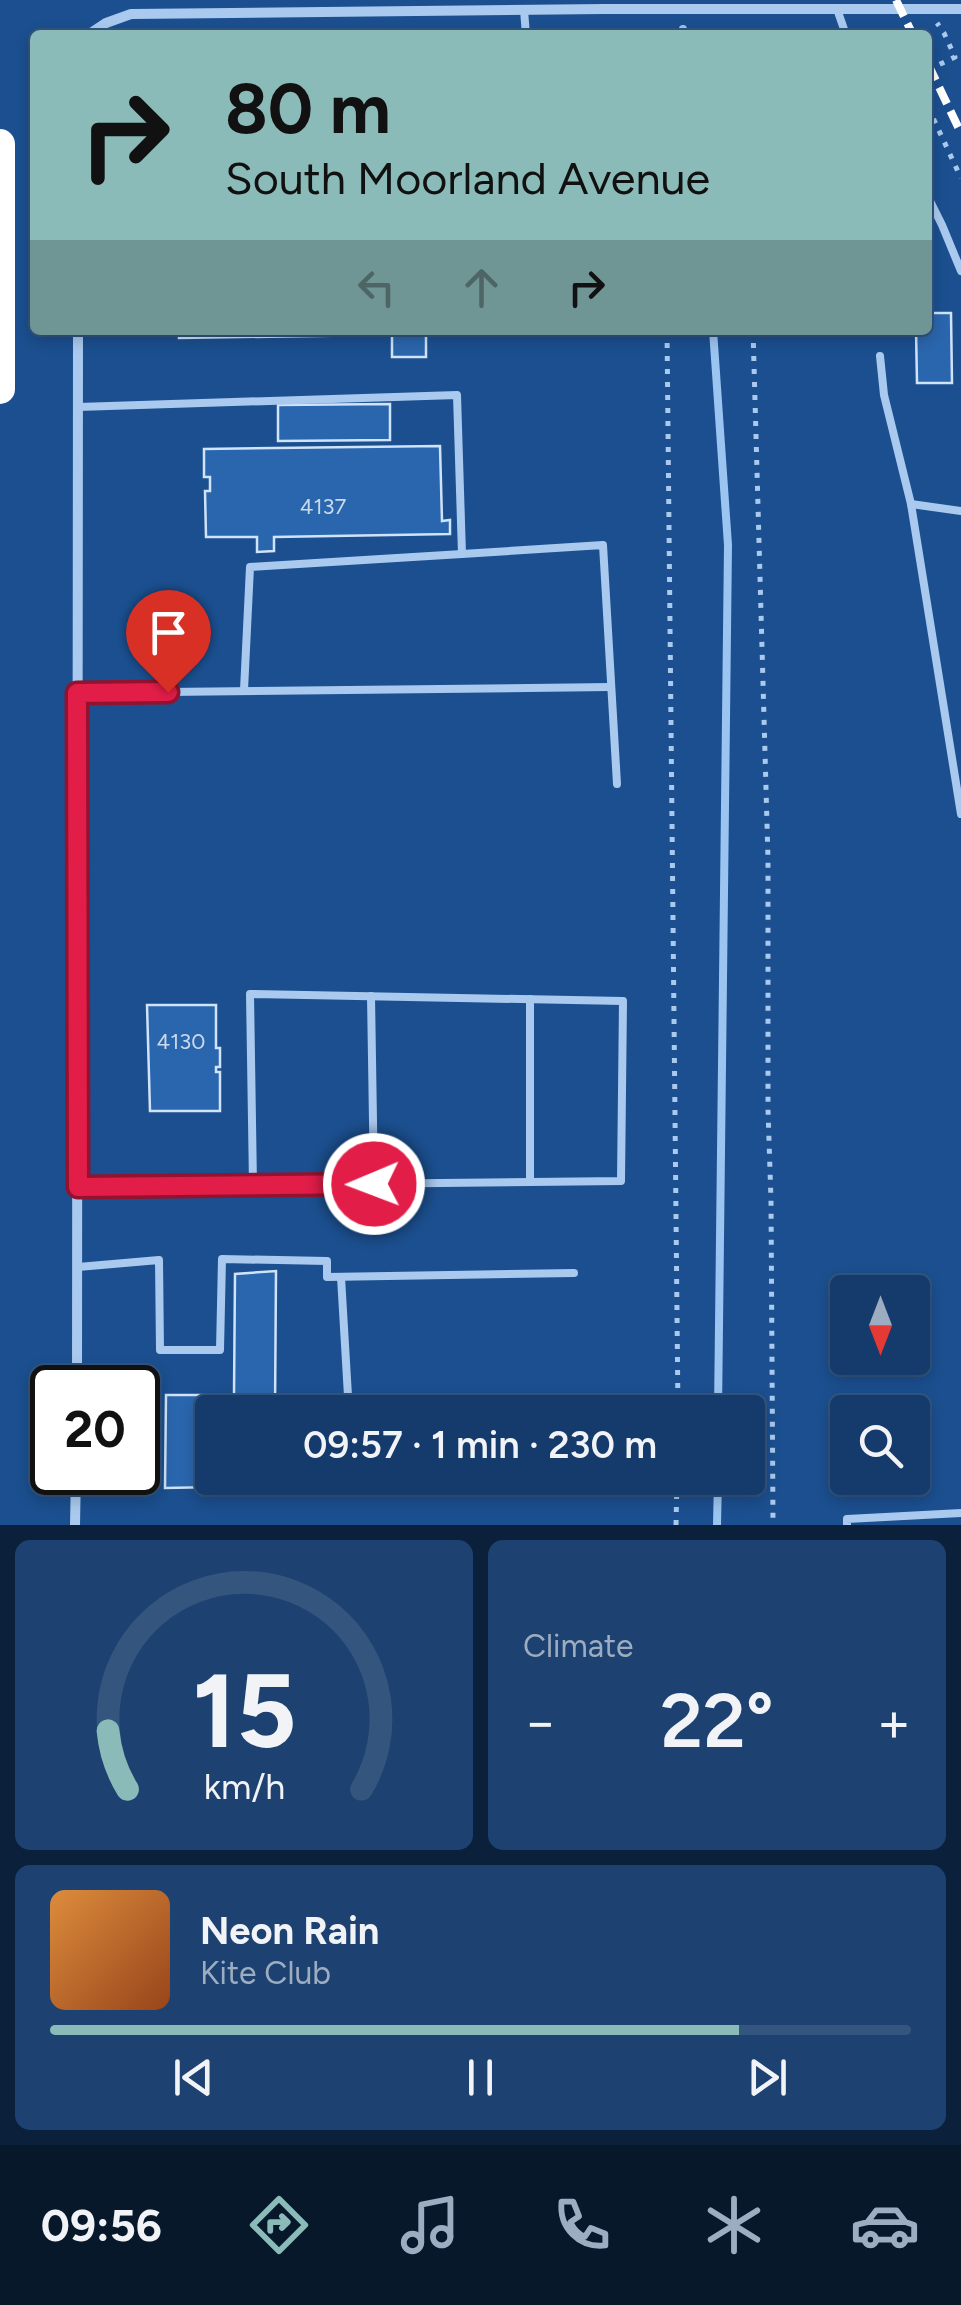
<!DOCTYPE html>
<html lang="en">
<head>
<meta charset="utf-8">
<style>
  body { margin:0; font-family:Figtree,sans-serif; background:#1d4271; color:#f1f3f6; height:100vh; display:flex; flex-direction:column; font-size:38px; white-space:nowrap }
  * { box-sizing:border-box; margin:0 }
  p { font-size:32px; color:#9dadc1 }
  .icon { flex:none; width:55px; height:55px; fill:none; stroke:currentColor; stroke-width:2; stroke-linecap:round; stroke-linejoin:round }
  .map { position:relative; height:1525px; overflow:hidden }
  .panel { display:flex; flex-direction:column; gap:15px; padding:15px; background:#0b203b; flex:1 }
  .panel>* { flex:none }
  .guide { position:absolute; left:30px; top:30px; width:902px; height:305px; border-radius:10px; box-shadow:0 5px 15px #0003,0 0 0 2px #33557e; background:#8bbbb9; color:#111; overflow:hidden }
  .needle { width:65px; rotate:180deg }
  .fabs { position:absolute; left:830px; top:1275px; display:grid; gap:20px }
  .fabs a { display:grid; place-items:center; width:100px; height:100px; border-radius:10px; background:#143b6b; box-shadow:0 5px 15px #0003,0 0 0 2px #33557e; font-size:50px }
  .speed { position:absolute; left:30px; top:1365px; display:flex; gap:20px; font-size:50px; font-weight:700; text-align:center }
  .speed>* { display:grid; place-content:center; width:130px; height:130px; border-radius:50%; background:#143b6b; box-shadow:0 5px 15px #0003,0 0 0 2px #33557e; line-height:1 }
  .speed .limit { border:5px solid #111; border-radius:15px; background:#fff; color:#111 }
  .pin { position:absolute; display:grid; place-items:center; width:85px; height:85px; color:#fff; margin:-102px -42px; border-radius:50% 50% 50% 0; rotate:-45deg; box-shadow:0 0 10px #0007 }
  .pin .icon { rotate:45deg }
  .me { position:absolute; width:110px; margin:-55px; rotate:269deg; stroke-linejoin:round; filter:drop-shadow(0 0 8px #0008) }
  .turn { display:flex; align-items:center; gap:35px; height:210px; padding:0 30px; font-size:45px }
  .turn .icon { width:130px; height:130px; stroke-width:2.5 }
  .turn b { display:block; font-size:70px; line-height:85px }
  .lanes { display:flex; align-items:center; height:95px; padding:0 30px; background:#0003; justify-content:center; gap:50px; direction:ltr }
  .lanes .off { opacity:.35 }
  .big { font-size:75px; font-weight:600; line-height:1.1 }
  .panel .card { flex:1; display:flex; flex-direction:column; justify-content:center; gap:15px; min-width:0; padding:0 35px; border-radius:15px; background:#1d4271 }
  .panel .dial { align-items:center; gap:0 }
  .dial svg { height:260px; overflow:visible; fill:none; stroke:#33557e; stroke-width:7; stroke-linecap:round; text-anchor:middle }
  .dial text { fill:#f1f3f6; stroke:none }
  .song { display:flex; align-items:center; gap:30px }
  .cover { width:120px; height:120px; border-radius:15px; background:linear-gradient(135deg,hsl(30 70% 55%),hsl(20 70% 35%)) }
  .played { height:10px; border-radius:5px; background:linear-gradient(90deg,#8bbbb9 80%,#33557e 80%) }
  .keys { display:flex; justify-content:space-around; direction:ltr }
  .heat { display:flex; justify-content:space-between; align-items:center; font-size:55px; direction:ltr }
  .panel .tiles { flex:1; display:grid; gap:15px; grid-template-columns:1fr 1fr }
  .card:last-child { grid-column:span 2 }
  .trip { position:absolute; left:195px; top:1395px; width:570px; height:100px; border-radius:10px; background:#143b6b; box-shadow:0 5px 15px #0003,0 0 0 2px #33557e; font-weight:600; line-height:100px; text-align:center }
  .menu { display:flex; height:160px; justify-content:space-around; align-items:center; background:#08182b; color:#9dadc1 }
  .menu .icon { width:70px; height:70px }
  .menu .current { color:#8bbbb9 }
  .menu b { font-size:45px; color:#f1f3f6 }
  .map>svg:first-child { display:block }
  .lines { fill:none; stroke-linecap:round; stroke-linejoin:round }
  .stream { stroke:#9cc4f0; stroke-width:8 }
  .building { fill:#2a66ad; stroke:#cfe3fa; stroke-width:2.5 }
  .path { stroke:#a9c9ee; stroke-width:5; stroke-dasharray:5 8; stroke-linecap:butt }
  .lane { stroke:#a9c9ee; stroke-width:8 }
  .street { stroke:#a9c9ee; stroke-width:10 }
  .highway { stroke:#fff; stroke-width:30 }
  .rail { stroke:#fff; stroke-width:8; stroke-dasharray:18 8; stroke-linecap:butt }
  .route-casing { stroke:#92132f; stroke-width:25 }
  .route { stroke:#e11d48; stroke-width:18 }
  .labels { text-anchor:middle; stroke-width:10; stroke-linejoin:round; paint-order:stroke }
  .number-label { font-size:22px; fill:#cad9ea }
</style>
</head>
<body>
<div class="map">
<svg width="961" height="1525" viewBox="0 0 961 1525">
  <rect width="100%" height="100%" fill="#1b4f8f"/>
  <g class="lines">
    <g class="stream">
      <polyline points="683,29 684,35"/>
      <polyline points="713,330 728,545 718,1412"/>
      <polyline points="717,1525 718,1478"/>
    </g>
  </g>
  <g class="building">
    <polygon points="928,313 951,313 952,383 917,383 916,330 928,330"/>
    <polygon points="179,330 379,330 379,335 179,338"/>
    <rect x="392" y="330" width="34" height="27"/>
    <polygon points="529,330 620,330 529,332"/>
    <polygon points="390,404 390,440 278,441 278,405"/>
    <polygon points="440,446 442,521 450,520 450,534 274,537 274,551 257,552 257,537 206,537 205,491 210,491 210,477 204,477 204,449"/>
    <polygon points="147,1005 216,1005 216,1048 220,1048 220,1067 216,1067 216,1072 220,1072 220,1111 150,1111"/>
    <polygon points="276,1271 275,1412 212,1412 212,1478 275,1478 275,1486 165,1488 166,1395 234,1395 235,1274"/>
  </g>
  <g class="lines">
    <g class="path">
      <polyline points="928,70 955,57 944,33 937,23"/>
      <polyline points="928,107 961,178"/>
      <polyline points="667,330 678,1412"/>
      <polyline points="753,330 768,859 768,1110 771,1200 773,1525"/>
      <polyline points="676,1525 677,1478"/>
    </g>
    <g class="lane">
      <polyline points="837,9 846,35"/>
      <polyline points="524,10 526,35"/>
      <polyline points="928,197 942,225 961,271"/>
      <polyline points="880,356 884,395 911,504 961,814"/>
      <polyline points="78,407 457,395 462,554 603,545 617,784"/>
      <polyline points="911,504 961,511"/>
      <polyline points="244,690 250,567 462,554"/>
      <polyline points="77,693 611,687"/>
      <polyline points="371,996 374,1184"/>
      <polyline points="530,999 530,1182"/>
      <path d="M77,1187C259,1185 440,1183 621,1181L623,1001L250,994L253,1185"/>
      <polyline points="78,1267 159,1260 160,1350 220,1350 222,1259 327,1261 327,1277 574,1273"/>
      <polyline points="341,1277 348,1396 367,1412"/>
      <polyline points="847,1525 847,1519 961,1513"/>
    </g>
    <g class="street">
      <polyline points="88,35 106,23 131,14 604,9 961,9"/>
      <polyline points="77,1388 78,330"/>
      <polyline points="75,1525 76,1472"/>
    </g>
    <polyline class="highway" points="0,144 0,389"/>
    <g class="rail">
      <polyline points="896,0 913,35"/>
      <polyline points="928,64 961,133"/>
    </g>
  </g>
  <g class="lines">
    <defs>
      <polyline id="route" points="168,692 77,693 78,1187 374,1184"/>
    </defs>
    <use href="#route" class="route-casing"/>
    <use href="#route" class="route"/>
  </g>
  <g class="labels">
    <g class="number-label">
      <text x="323" y="514">4137</text>
      <text x="181" y="1049">4130</text>
    </g>
  </g>
</svg>
<div class="fabs">
<a><svg class="needle" viewBox="-14 -14 28 28"><path d="M0-13l5 13h-10z" fill="#e53935"/><path d="M0 13l5-13h-10z" fill="#9dadc1"/></svg></a>
<a><svg class="icon" aria-label="search" viewBox="0 0 24 24"><circle cx="10" cy="10" r="6"/><path d="M15 15l6 6"/></svg></a>
</div>
<div class="speed"><div class="limit">20</div></div>
<div class="pin" style="left:168px;top:692px;background:#d93025"><svg class="icon" aria-label="arrive" viewBox="0 0 24 24"><path d="M6 21V4h12l-3 4 3 4H6"/></svg></div>
<svg class="me" style="left:374px;top:1184px" viewBox="-20 -20 40 40"><circle r="17" fill="#e11d48" stroke="#fff" stroke-width="3"/><path d="M0-11L8 9 0 5-8 9z" fill="#fff"/></svg>
<div class="trip">09:57 · 1 min · 230 m</div>
<div class="guide">
<div class="turn"><svg class="icon" aria-label="right" viewBox="0 0 24 24"><path d="M7 20v-9h11M14 6l5 5-5 5"/></svg><div><b>80 m</b>South Moorland Avenue</div></div>
<div class="lanes"><svg class="icon off" aria-label="left" viewBox="0 0 24 24"><path d="M17 20v-9H6M10 6l-5 5 5 5"/></svg><svg class="icon off" aria-label="ahead" viewBox="0 0 24 24"><path d="M12 20V5M6 11l6-6 6 6"/></svg><svg class="icon" aria-label="right" viewBox="0 0 24 24"><path d="M7 20v-9h11M14 6l5 5-5 5"/></svg></div>
</div>
</div>
<section class="panel">
<div class="tiles">
<div class="card dial"><svg viewBox="0 0 100 80">
<path d="M14 69A42 42 0 1 1 86 69"/>
<path d="M14 69A42 42 0 0 1 8 51" stroke="#8bbbb9"/>
<text x="50" y="56" font-size="32" font-weight="700">15</text>
<text x="50" y="72" font-size="11">km/h</text>
</svg></div>
<div class="card"><p>Climate</p>
<div class="heat"><a>−</a><b class="big">22°</b><a>+</a></div>
</div>
<div class="card">
<div class="song"><i class="cover"></i><div><b>Neon Rain</b><p>Kite Club</p></div></div>
<div class="played"></div>
<div class="keys"><svg class="icon" aria-label="previous" viewBox="0 0 24 24"><path d="M18 5L8 12l10 7zM5 5v14"/></svg><svg class="icon" aria-label="pause" viewBox="0 0 24 24"><path d="M8 5v14M16 5v14"/></svg><svg class="icon" aria-label="next" viewBox="0 0 24 24"><path d="M6 5l10 7-10 7zM19 5v14"/></svg></div>
</div>
</div>
</section>
<nav class="menu">
<b>09:56</b>
<svg class="icon current" aria-label="directions" viewBox="0 0 24 24"><path d="M12 3l9 9-9 9-9-9zM9 14v-3h6M13 9l2 2-2 2"/></svg>
<svg class="icon" aria-label="music" viewBox="0 0 24 24"><path d="M9 18V5l10-2v13"/><circle cx="6" cy="18" r="3"/><circle cx="16" cy="16" r="3"/></svg>
<svg class="icon" aria-label="phone" viewBox="0 0 24 24"><path d="M5 4h4l2 5-3 2q2 4 5 5l2-3 5 2v4C11 20 4 13 5 4z"/></svg>
<svg class="icon" aria-label="climate" viewBox="0 0 24 24"><path d="M12 3v18M4 7l16 10M4 17L20 7"/></svg>
<svg class="icon" aria-label="car" viewBox="0 0 24 24"><path d="M5 17H2v-5l4-1 3-4h7l3 4 3 1v5h-3M9 17h6M6 11h13"/><circle cx="7" cy="17" r="2"/><circle cx="17" cy="17" r="2"/></svg>
</nav>
</body>
</html>
